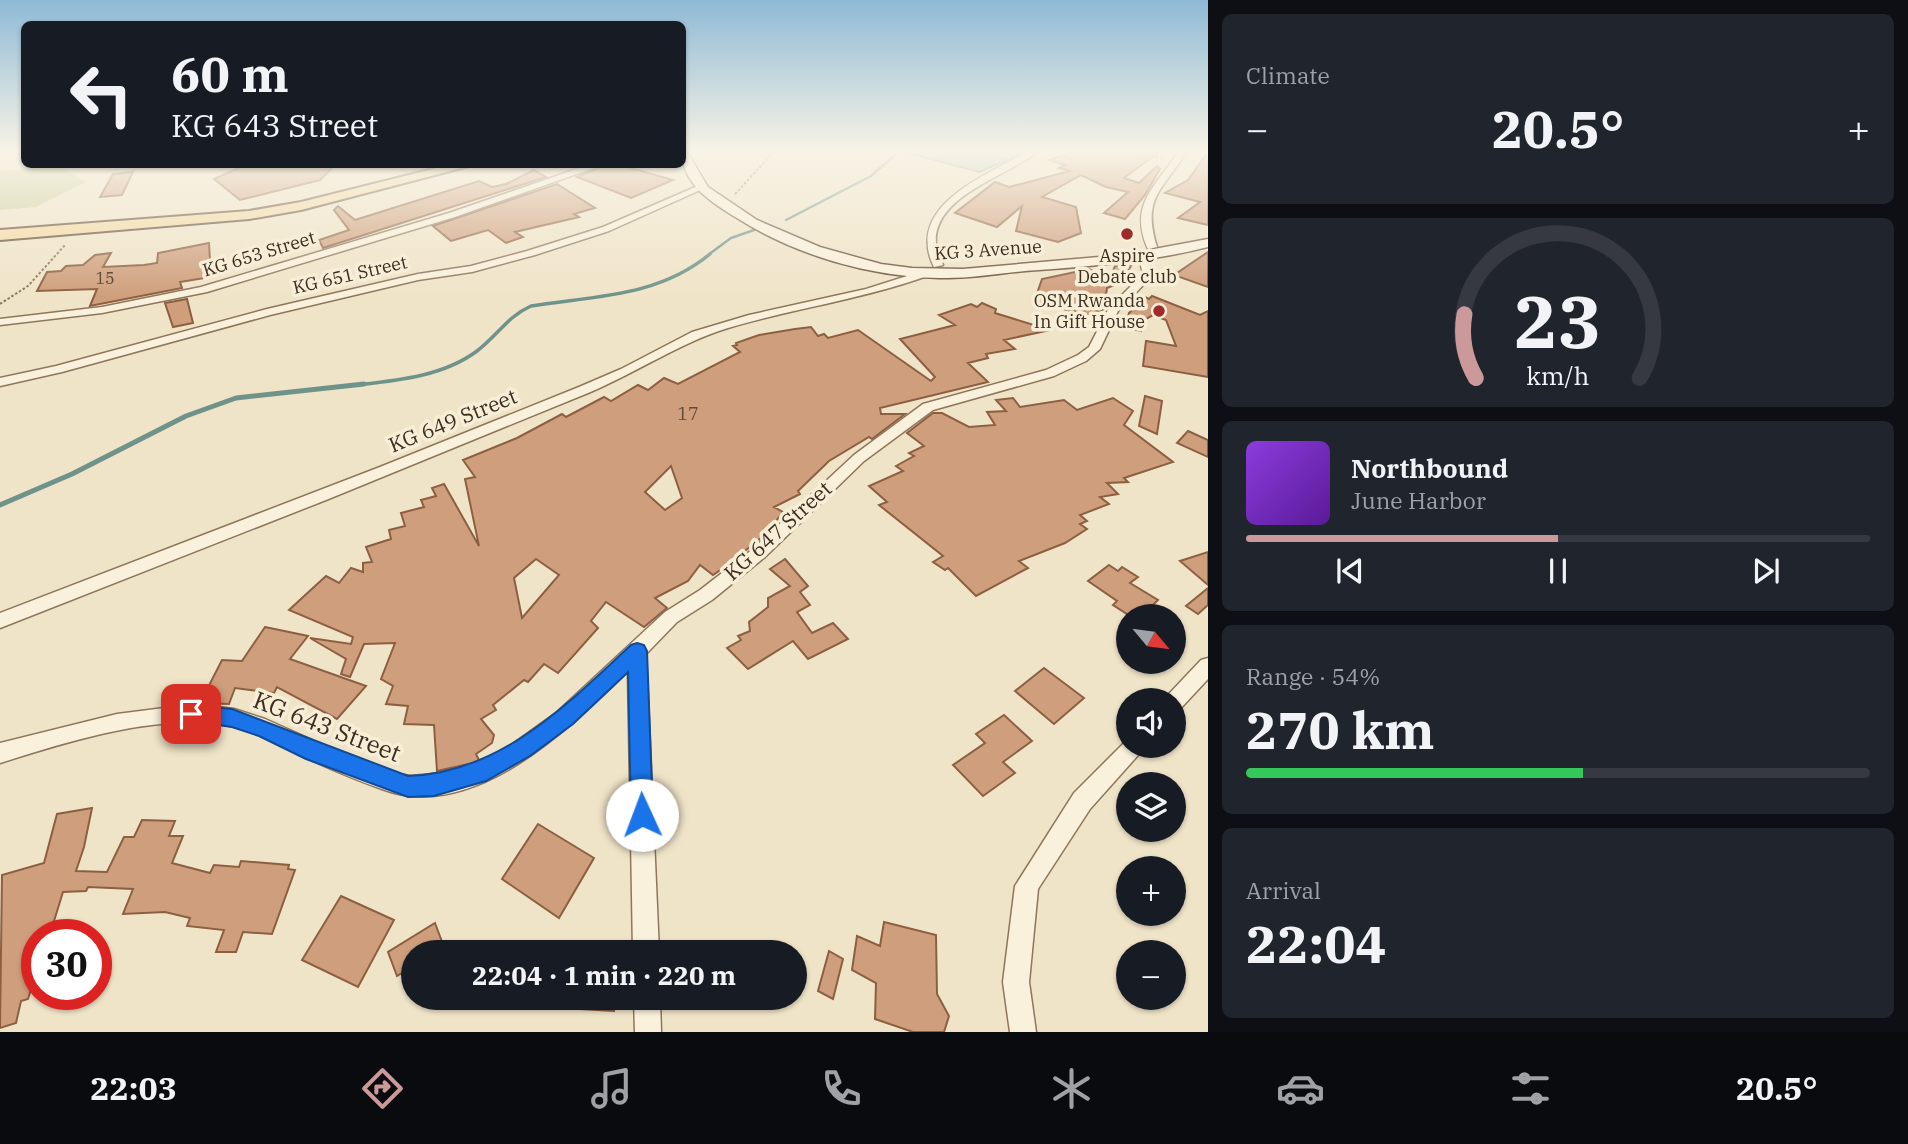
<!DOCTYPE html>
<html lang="en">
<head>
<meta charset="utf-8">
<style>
  body { margin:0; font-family:"IBM Plex Serif",serif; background:#20242c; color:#f1f3f6; height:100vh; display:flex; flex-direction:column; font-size:26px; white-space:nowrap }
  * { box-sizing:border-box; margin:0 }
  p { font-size:23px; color:#9ea1a6 }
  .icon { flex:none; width:38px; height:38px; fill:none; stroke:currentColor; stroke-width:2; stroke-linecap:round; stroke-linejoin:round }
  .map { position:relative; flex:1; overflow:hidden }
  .drawer { display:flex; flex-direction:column; gap:14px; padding:14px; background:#0d0f14; width:700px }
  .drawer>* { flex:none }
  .guide { position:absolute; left:21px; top:21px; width:665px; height:147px; border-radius:10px; box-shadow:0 2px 5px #0004; background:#171b24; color:#f1f3f6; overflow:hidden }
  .needle { width:46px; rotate:119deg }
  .controls { position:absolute; left:1116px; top:604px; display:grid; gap:14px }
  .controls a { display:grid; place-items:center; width:70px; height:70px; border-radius:50%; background:#171b24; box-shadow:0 2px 5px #0004; font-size:35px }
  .speed { position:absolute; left:21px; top:919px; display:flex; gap:14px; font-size:35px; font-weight:700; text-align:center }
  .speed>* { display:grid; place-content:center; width:91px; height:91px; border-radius:50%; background:#171b24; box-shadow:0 2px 5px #0004; line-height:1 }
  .speed .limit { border:10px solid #d22; background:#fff; color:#111 }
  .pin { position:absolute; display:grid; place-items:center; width:60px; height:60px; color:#fff; margin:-30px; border-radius:14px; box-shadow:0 4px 10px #0006 }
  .me { position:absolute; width:77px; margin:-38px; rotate:358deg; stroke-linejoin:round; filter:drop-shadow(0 0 5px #0008) }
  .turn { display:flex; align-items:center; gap:24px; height:147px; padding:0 35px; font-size:32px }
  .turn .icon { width:91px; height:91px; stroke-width:2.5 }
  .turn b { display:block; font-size:49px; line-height:60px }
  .big { font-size:52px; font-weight:700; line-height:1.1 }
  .drawer .tile { flex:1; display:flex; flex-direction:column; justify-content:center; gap:10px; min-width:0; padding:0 24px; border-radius:10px; background:#20242c }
  .drawer .dial { align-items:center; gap:0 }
  .dial svg { height:182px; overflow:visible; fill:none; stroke:#363941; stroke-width:7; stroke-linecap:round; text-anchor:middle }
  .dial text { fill:#f1f3f6; stroke:none }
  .song { display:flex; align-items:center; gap:21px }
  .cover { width:84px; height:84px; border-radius:10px; background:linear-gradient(135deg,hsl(270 70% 55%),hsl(270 70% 35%)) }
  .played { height:7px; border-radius:4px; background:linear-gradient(90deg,#cc999b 50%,#363941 50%) }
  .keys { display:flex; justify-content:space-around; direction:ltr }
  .heat { display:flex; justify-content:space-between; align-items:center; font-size:38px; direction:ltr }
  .charge { height:10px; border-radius:5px; background:linear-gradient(90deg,#34c759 54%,#363941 0) }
  .trip { position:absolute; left:401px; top:940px; width:406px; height:70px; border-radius:35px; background:#171b24; box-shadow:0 2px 5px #0004; font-weight:700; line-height:70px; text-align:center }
  .dock { display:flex; height:112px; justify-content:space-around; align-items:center; background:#090b0e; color:#9ea1a6 }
  .dock .icon { width:49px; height:49px }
  .dock .active { color:#cc999b }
  .dock b { font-size:32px; color:#f1f3f6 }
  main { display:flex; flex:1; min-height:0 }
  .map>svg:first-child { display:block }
  .green { fill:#c9cf9b }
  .water { fill:#a9c4bc; stroke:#6f938a; stroke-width:2 }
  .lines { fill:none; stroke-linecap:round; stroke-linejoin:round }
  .stream-far2 { stroke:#6f938a; stroke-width:2.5 }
  .stream-far1 { stroke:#6f938a; stroke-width:3.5 }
  .stream { stroke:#6f938a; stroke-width:5 }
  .building { fill:#cf9f7d; stroke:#8d5f41; stroke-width:2; fill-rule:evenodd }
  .minor-casing { stroke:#8d765c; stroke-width:3 }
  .secondary-casing { stroke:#6f573f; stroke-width:3 }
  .primary-casing { stroke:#5b4430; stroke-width:4 }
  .path { stroke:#8d765c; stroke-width:2; stroke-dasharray:2.5 2; stroke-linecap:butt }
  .minor { fill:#faf1dc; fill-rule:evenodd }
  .secondary { fill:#faf1dc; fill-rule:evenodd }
  .primary { fill:#f3d9a0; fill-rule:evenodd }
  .route { fill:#1a73e8; stroke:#114b97; stroke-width:2 }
  .poi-dot { fill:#9e2a2b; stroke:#f7eed8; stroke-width:2.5 }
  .labels { text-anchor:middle; stroke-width:7; stroke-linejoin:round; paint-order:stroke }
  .far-number-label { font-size:16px; fill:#624a37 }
  .far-street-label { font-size:18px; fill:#3d2e20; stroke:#f7eed8 }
  .far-poi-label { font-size:18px; fill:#3d2e20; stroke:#f7eed8 }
  .number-label { font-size:18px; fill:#624a37 }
  .street-label { font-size:21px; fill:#3d2e20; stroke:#f7eed8 }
  .near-street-label { font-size:24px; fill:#3d2e20; stroke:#f7eed8 }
</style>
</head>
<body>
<main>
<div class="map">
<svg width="1208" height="1032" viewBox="0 0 1208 1032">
  <rect width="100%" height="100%" fill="#f0e4c8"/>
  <polygon class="green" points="60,166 86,182 36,207 0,210 0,171"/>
  <polygon class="water" points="905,152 1026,152 979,172"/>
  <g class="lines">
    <g class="stream-far2">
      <polyline points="786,220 871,176 898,152"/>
      <polyline points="708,255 731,238 754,230"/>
    </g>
    <path class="stream-far1" d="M348,386C391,381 441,378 477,351C497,336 508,316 531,306C595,296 658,297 710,254"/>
    <polyline class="stream" points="0,505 72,474 186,416 236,398 364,384"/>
  </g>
  <g class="building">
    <polygon points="1074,152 1159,152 1124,178 1139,183 1157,166 1160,169 1145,195 1125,219 1104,213 1128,192 1106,187 1081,175 1042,197 1076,207 1081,233 1058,242 1016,231 1022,206 997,227 955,213 995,182 1009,187 1070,171 1059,168 1065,165 1049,160"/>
    <polygon points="1208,152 1208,225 1178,218 1200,202 1165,193 1188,180"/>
    <polygon points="248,164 336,164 320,180 240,200 214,179"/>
    <polygon points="607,164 616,164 673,180 631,198 577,177"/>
    <polygon points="534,170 546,177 323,248 319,240 349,230 334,210 338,206 355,220 479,181 492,187 506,184"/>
    <polygon points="133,172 122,195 100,197 113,174"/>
    <polygon points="557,184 595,208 574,214 579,217 515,232 523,237 506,243 488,230 451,241 433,226"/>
    <polygon points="209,243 211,277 180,282 182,288 90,306 97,289 37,291 47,272 61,271 66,266 83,265 95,255 111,253 103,267 144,265 157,263 158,253"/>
    <polygon points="1208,252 1208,287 1174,275"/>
    <polygon points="1132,264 1122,282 1107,288 1104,309 1088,315 1034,302 1042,279 1089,269 1110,279 1115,266"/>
    <polygon points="1152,296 1200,315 1208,311 1208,377 1143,366 1146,341 1176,346 1166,320 1153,315 1142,321 1141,331 1125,327 1129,313 1145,297 1149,299"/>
    <polygon points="187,299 193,323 173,327 165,303"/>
    <path d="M982,303L996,309L995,313L1050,330L1004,340L1015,349L986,354L988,358L968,363L988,382L880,408L881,414H905L872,439L869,437L829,461L798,491L800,494L774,507L783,512L765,535L726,566L713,575L700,565L688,581L655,598L667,608L644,627L606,602L591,621L598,628L558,673L544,664L528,682L524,680L493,705L496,710L481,719L494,735L492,743L476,754L479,760L473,763L437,771L434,725L404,724L408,706L386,704L393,686L381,679L395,643L364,644L350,677L341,674L346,659L310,638L351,644L353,637L289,610L326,576L339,583L351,568L363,572V563L372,562L366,547L391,539L389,530L405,526L401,513L424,507L421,500L436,496L432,488L444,484L479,546L465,479L475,477L463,460L517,438L562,414L566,417L604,397L611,401L638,385L648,390L664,378L678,384L740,352L733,346L737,345L736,343L759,335L795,329L811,327L818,336L824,334L828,338L858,330L931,381L935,377L900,339L955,325L939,315L971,304L977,307ZM671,466L682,498L665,510L645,492ZM536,559L559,575L522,618L514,578Z"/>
    <polygon points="1145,396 1162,401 1157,434 1139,426"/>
    <polygon points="1013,398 1020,407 1064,400 1077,410 1113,398 1133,411 1124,425 1173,462 1124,478 1128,482 1107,483 1118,494 1100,497 1109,504 1080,515 1087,521 1080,524 1087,529 1065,543 1019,561 1028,568 976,596 948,568 945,570 933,562 943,556 879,505 887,502 869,486 903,471 896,466 914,456 909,453 924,446 907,433 933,413 942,413 969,427 995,425 987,412 1006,411 996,400"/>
    <polygon points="1188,431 1208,440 1208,457 1177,443"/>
    <polygon points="1208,552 1208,585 1180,561"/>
    <polygon points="785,559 808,586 800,592 810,605 797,612 812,633 833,623 848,639 808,659 793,641 748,669 727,648 741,640 738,636 750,631 749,622 768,607 768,598 790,586 770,569"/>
    <polygon points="1109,565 1118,571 1122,567 1138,577 1130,583 1158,600 1142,616 1130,616 1113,605 1117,601 1088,581"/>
    <polygon points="1208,588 1208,605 1198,614 1186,606"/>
    <polygon points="265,627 308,636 290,659 366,686 337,719 277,687 274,693 235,688 229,704 200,703 222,660 242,661"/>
    <polygon points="1044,668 1084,698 1054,724 1015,691"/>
    <polygon points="1004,715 1032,741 1003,762 1015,773 983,796 953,765 985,743 976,734"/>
    <polygon points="92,808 84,847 76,871 107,872 124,837 134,837 142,820 175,821 169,836 183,836 172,863 210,873 214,865 239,867 241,861 289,865 288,869 295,870 272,934 243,932 236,952 216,952 224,930 187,926 190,918 165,912 123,914 133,889 88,887 86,891 63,892 50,934 37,934 37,970 28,999 21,1001 16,1023 0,1028 2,875 44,863 57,814"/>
    <polygon points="538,824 594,858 559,918 502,879"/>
    <polygon points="341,896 394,920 358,987 302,960"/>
    <polygon points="884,922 936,935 937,994 949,1016 944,1032 913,1032 875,1019 876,983 852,970 857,936 880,946"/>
    <polygon points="435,923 444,947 436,952 413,952 413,966 397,976 388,952"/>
    <polygon points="829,951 843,959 833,999 818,991"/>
    <polygon points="562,998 615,998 614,1011 562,1008"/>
  </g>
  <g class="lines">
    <defs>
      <g id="minor">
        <path d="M1028,152H1037C1008,176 932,196 936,244C937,251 941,259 943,265L934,267C904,206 986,175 1028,152Z"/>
        <path d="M1178,152H1186C1162,192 1142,196 1157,247L1148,249C1128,204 1156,187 1178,152Z"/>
        <polygon points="591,164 605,164 455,217 207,292 102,313 0,325 0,319 102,307 201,287 449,213"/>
        <polygon points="700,185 707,187 609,231 535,255 472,272 418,280 270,315 62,372 0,386 0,378 56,366 267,309 418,274 471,266 527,251 603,227"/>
        <path d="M1138,254H1146L1153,275L1118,311L1100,349L1086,361L1054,376L933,410L864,461L765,557L712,600L677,622L646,654L659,952H633L628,671C569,728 473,824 382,789C359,781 335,771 313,761C288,748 262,733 235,727C163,711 69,741 0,763V743L117,714L180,706H209L234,709L265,719L348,756L397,774L411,776L445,773L474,765L500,753L556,713L665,612L700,590L753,549L854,455L923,404L1046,370L1078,355L1089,347L1109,308L1143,274Z"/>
        <path d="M926,270L930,271V275C864,299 795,308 728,328C679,343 636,373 588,393L326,500L0,628V613L380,467L579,387L621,369L692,332L749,315L866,289Z"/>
        <polygon points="1208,658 1208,679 1181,708 1174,711 1174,700 1165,700 1167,696 1201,660"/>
        <polygon points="1129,738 1129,746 1143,746 1140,753 1090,809 1038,889 1029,982 1036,1032 1010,1032 1003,982 1015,886 1074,793"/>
        <polygon points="634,998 660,998 661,1032 635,1032"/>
      </g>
      <path id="secondary" d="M682,152H687L708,187L757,220L820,247L881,264L912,268L963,269L1122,255L1208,239V247C1153,261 1096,266 1039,270C1006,272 972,279 939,278C870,277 795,255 737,218C712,203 682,184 682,152Z"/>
      <polygon id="primary" points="453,164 477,164 301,210 249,219 0,240 0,230 249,211 301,202"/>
    </defs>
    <use href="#minor" class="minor-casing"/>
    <use href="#secondary" class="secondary-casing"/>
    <use href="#primary" class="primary-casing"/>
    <g class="path">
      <polyline points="1134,152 1164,159"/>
      <polyline points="735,194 774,152"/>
      <polyline points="0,304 28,286 66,244"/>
    </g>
    <use href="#minor" class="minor"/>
    <use href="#secondary" class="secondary"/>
    <use href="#primary" class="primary"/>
  </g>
  <linearGradient id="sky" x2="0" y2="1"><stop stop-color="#8fbad6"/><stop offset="0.51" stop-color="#f8f3e6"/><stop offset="1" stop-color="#f8f3e6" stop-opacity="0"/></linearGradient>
  <rect width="1208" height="296" fill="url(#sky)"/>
  <path class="route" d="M637,643L644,645L647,651L653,815L650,823L642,826L634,823L631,815L628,672L573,724L530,756L486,781L434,796L408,797L306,759L259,736L232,727L184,720L181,714L184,707L191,705L232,709L408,776C501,773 566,705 631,645Z"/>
  <g class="poi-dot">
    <circle cx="1127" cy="234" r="7"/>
    <circle cx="1159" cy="311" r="7"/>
  </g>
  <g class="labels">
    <g class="far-number-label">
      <text x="105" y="284">15</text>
    </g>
    <g class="far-street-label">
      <text transform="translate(988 250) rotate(-4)" y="6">KG 3 Avenue</text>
      <text transform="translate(259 254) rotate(-17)" y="6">KG 653 Street</text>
      <text transform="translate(350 275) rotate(-13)" y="6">KG 651 Street</text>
    </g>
    <g class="far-poi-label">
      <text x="1127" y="262">Aspire<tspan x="1127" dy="21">Debate club</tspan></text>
      <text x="1145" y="307" text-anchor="end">OSM Rwanda<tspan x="1145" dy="21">In Gift House</tspan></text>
    </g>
    <g class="number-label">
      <text x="688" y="420">17</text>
    </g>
    <g class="street-label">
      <text transform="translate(453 421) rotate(-22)" y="7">KG 649 Street</text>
      <text transform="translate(778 531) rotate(-42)" y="7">KG 647 Street</text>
    </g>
    <g class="near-street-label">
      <text transform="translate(327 727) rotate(21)" y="8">KG 643 Street</text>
    </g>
  </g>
</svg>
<div class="controls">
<a><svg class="needle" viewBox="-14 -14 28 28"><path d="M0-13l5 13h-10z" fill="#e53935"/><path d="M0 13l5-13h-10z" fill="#9ea1a6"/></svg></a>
<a><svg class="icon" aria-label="sound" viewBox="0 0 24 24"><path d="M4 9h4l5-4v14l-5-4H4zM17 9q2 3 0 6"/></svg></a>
<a><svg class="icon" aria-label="layers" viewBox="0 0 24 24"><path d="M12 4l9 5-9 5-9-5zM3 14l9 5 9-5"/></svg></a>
<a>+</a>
<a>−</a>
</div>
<div class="speed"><div class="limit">30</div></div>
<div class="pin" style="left:191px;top:714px;background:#d93025"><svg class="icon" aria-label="arrive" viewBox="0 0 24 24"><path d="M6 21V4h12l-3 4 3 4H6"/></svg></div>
<svg class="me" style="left:642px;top:815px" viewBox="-20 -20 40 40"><circle r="19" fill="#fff"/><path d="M0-13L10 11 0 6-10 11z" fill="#1a73e8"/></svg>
<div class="trip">22:04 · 1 min · 220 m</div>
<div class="guide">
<div class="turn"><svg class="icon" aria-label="left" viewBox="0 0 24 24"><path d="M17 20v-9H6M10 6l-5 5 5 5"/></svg><div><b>60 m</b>KG 643 Street</div></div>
</div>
</div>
<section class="drawer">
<div class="tile"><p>Climate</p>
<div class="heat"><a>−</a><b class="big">20.5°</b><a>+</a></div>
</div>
<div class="tile dial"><svg viewBox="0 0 100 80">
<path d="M14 69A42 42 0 1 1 86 69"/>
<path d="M14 69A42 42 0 0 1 9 41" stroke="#cc999b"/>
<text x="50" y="56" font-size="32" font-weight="700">23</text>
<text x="50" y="72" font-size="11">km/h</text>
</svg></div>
<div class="tile">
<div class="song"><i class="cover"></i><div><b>Northbound</b><p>June Harbor</p></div></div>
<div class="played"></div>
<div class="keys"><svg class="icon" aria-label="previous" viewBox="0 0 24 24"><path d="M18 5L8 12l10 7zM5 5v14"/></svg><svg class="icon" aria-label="pause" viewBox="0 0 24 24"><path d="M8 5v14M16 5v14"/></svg><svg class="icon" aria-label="next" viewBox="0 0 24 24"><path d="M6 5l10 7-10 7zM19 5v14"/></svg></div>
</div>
<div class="tile"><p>Range · 54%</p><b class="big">270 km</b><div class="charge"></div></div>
<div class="tile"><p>Arrival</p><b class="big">22:04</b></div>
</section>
</main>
<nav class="dock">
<b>22:03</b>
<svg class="icon active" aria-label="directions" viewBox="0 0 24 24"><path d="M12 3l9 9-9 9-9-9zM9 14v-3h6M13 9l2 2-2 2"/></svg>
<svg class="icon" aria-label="music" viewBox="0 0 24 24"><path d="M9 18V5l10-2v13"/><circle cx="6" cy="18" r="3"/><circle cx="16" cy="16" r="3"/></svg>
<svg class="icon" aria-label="phone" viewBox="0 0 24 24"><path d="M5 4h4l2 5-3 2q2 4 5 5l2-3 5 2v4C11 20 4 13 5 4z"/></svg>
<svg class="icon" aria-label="climate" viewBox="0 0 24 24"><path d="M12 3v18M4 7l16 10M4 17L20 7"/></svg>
<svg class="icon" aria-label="car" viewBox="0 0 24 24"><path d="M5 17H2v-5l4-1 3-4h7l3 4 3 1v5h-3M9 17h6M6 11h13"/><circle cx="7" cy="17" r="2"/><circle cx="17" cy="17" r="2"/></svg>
<svg class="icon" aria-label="filters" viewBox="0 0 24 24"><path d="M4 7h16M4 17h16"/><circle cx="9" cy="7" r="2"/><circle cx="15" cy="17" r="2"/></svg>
<b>20.5°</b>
</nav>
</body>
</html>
